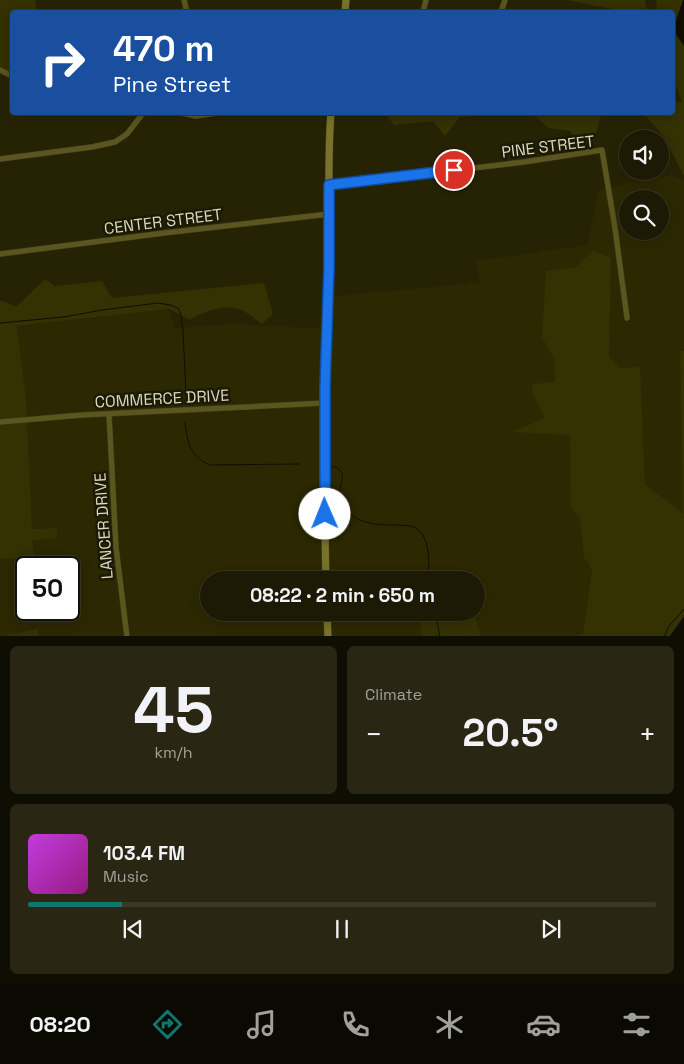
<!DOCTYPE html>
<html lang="en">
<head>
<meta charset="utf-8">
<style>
  body { margin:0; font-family:"Space Grotesk",sans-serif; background:#292713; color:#f1f3f6; height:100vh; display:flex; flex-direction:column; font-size:19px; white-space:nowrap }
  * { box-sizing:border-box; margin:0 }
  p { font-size:16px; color:#a0a19a }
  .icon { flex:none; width:28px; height:28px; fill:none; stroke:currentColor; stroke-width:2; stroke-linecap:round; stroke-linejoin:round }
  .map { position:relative; height:636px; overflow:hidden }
  .details { display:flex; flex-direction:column; gap:10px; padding:10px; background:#0f0e02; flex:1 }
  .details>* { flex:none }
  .hud { position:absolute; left:10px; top:10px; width:665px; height:105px; border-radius:5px; box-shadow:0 2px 12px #0003,0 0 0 1px #3a3826; background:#1a4fa0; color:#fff; overflow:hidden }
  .controls { position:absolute; left:619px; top:130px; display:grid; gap:10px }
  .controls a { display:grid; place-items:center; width:50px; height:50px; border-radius:50%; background:#1c1a04; box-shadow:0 2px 12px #0003,0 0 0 1px #3a3826; font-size:25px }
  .speed { position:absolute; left:15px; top:556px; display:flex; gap:10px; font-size:25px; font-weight:700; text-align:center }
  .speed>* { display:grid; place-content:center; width:65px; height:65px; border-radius:50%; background:#1c1a04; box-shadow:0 2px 12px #0003,0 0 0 1px #3a3826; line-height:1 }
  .speed .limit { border:2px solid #111; border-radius:8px; background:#fff; color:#111 }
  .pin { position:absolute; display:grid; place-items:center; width:42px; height:42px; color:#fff; margin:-21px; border:2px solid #fff; border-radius:50%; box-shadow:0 1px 5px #0007 }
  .me { position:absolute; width:55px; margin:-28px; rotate:359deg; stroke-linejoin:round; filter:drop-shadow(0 0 4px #0008) }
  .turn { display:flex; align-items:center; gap:18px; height:105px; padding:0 20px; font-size:22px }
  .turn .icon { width:65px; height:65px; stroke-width:2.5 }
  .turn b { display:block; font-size:35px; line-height:42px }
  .big { font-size:38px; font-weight:800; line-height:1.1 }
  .details .card { flex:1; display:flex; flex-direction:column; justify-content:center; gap:8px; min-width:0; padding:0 18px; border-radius:8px; background:#292713 }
  .details .dial { align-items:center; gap:0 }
  .dial b { font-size:65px; line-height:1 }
  .song { display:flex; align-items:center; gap:15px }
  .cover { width:60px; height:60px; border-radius:8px; background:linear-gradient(135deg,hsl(290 70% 55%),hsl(310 70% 35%)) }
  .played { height:5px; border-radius:2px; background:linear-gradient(90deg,#0f766e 15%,#3a3826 15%) }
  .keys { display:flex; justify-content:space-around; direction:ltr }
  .heat { display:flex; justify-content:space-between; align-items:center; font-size:28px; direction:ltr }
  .details .tiles { flex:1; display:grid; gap:10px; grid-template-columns:1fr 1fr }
  .card:last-child { grid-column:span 2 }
  .trip { position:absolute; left:200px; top:571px; width:285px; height:50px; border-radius:25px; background:#1c1a04; box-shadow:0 2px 12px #0003,0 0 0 1px #3a3826; font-weight:800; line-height:50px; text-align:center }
  .menu { display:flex; height:80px; justify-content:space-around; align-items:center; background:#0b0a02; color:#a0a19a }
  .menu .icon { width:35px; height:35px }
  .menu .on { color:#0f766e }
  .menu b { font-size:22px; color:#f1f3f6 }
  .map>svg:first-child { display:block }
  .built { fill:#2c2801; fill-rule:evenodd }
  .green { fill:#343103 }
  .water { fill:#100e00 }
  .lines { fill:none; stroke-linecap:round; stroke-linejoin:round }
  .stream { stroke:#100e00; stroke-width:1 }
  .minor-casing { stroke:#434024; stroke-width:6 }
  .secondary-casing { stroke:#434024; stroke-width:8 }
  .minor { stroke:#5b561d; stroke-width:5 }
  .secondary { stroke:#78722a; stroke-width:7 }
  .route-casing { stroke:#114b97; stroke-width:12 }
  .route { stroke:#1a73e8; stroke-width:9 }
  .labels { text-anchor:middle; stroke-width:5; stroke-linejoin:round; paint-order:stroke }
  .street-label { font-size:16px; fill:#dad9c8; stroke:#1c1a00 }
</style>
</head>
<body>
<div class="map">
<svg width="684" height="637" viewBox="0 0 684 637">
  <rect width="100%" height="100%" fill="#262305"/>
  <path class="built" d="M671,175L684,181V578L644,636L38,637V629L0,636V328L169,309L174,328L234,324L329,329L333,296L480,283L476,261L588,245L598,190ZM628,199H660V231H628ZM26,568H69V610H26ZM209,580H476V612H209Z"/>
  <g class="green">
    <polygon points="0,0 35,0 37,12 12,12 12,72 0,68"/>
    <polygon points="566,0 645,0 647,12 623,12 623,11"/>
    <polygon points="656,0 683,0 673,30 684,46 684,176 664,137 643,113 672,112 673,102 682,102 673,76 672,12 657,12"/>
    <polygon points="367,113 367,112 522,113 460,117 445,136 433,121 394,125 385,114 366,116"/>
    <polygon points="531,113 602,113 593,142 581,147 570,131 549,128"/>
    <polygon points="594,250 611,258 609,357 620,368 640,367 645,484 683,514 680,351 684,351 684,636 575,636 583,634 592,571 588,562 584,558 580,518 571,509 570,435 512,432 545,418 533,394 532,384 555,382 555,361 542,337 546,271 576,267"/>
    <path d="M45,279L55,286L102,281L112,298L264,283L273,314L262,324C256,320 251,315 245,312C229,302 205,311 190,320L169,309L17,326L26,399L32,529L57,528V538L32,540L34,557L0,559V300L16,307Z"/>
    <polygon points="444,571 456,580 418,580 418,574"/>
    <polygon points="420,613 474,613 481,636 421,636"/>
    <polygon points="38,629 38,636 0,636"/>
  </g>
  <g class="water">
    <polygon points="683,0 684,0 684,46 673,30"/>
    <polygon points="684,616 684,636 670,636"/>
  </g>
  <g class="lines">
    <g class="stream">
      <polyline points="0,323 64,317 102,310 158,303 170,305 178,308 181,315 183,331 186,396"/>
      <path d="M185,422C188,444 188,453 209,465L299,464"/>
      <path d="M330,466C352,469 338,485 339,498C340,507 352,516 360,520C375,527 395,524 411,526C432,533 428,562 429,580"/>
      <polyline points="435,612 440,637"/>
      <polyline points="664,637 669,626 684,609"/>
    </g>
    <defs>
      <g id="minor">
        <polyline points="184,0 187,12"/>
        <polyline points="423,12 426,0"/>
        <polyline points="501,12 505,0"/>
        <polyline points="0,70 12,76"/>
        <polyline points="176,112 196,116 223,112"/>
        <polyline points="0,159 92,147 115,142 127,134 144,112"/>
        <polyline points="329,185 524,162 602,150 615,228 627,318"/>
        <polyline points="0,254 164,233 329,214"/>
        <polyline points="109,414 116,547 127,637"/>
        <polyline points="0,422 82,415 325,403"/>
      </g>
      <g id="secondary">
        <polyline points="345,12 346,0"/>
        <path d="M326,580C323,475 327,370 329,265C330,214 327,163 331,112"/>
        <polyline points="327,612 328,637"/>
      </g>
    </defs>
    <use href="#minor" class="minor-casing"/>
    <use href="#secondary" class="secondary-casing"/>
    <use href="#minor" class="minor"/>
    <use href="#secondary" class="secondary"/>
  </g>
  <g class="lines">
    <defs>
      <polyline id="route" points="325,514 325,388 329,267 329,185 454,170"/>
    </defs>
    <use href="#route" class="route-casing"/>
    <use href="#route" class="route"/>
  </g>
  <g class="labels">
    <g class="street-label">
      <text transform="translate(548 146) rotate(-7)" y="6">PINE STREET</text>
      <text transform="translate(163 221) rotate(-7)" y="6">CENTER STREET</text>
      <text transform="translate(162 398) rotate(-3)" y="6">COMMERCE DRIVE</text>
      <text transform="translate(103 526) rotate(-94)" y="6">LANCER DRIVE</text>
    </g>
  </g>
</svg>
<div class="controls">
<a><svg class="icon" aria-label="sound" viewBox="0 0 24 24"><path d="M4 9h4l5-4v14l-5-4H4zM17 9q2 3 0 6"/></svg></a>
<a><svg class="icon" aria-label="search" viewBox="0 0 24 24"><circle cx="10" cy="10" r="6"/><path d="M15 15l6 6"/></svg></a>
</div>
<div class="speed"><div class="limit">50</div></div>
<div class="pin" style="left:454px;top:170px;background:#d93025"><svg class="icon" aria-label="arrive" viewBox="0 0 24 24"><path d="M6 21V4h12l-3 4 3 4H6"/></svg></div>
<svg class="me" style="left:325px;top:514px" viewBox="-20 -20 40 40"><circle r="19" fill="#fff"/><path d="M0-13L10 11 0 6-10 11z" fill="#1a73e8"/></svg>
<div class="trip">08:22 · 2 min · 650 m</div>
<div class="hud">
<div class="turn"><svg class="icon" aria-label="right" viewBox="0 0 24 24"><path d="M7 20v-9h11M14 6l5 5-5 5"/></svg><div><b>470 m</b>Pine Street</div></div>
</div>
</div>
<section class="details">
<div class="tiles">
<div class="card dial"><b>45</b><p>km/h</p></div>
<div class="card"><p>Climate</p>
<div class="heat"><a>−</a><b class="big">20.5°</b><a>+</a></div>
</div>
<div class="card">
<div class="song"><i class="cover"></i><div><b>103.4 FM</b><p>Music</p></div></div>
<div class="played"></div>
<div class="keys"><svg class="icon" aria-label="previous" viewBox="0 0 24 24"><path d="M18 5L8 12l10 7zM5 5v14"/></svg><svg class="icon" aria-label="pause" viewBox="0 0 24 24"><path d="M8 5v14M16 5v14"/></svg><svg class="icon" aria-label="next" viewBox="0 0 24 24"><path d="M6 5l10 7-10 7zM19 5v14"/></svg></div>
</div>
</div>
</section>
<nav class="menu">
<b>08:20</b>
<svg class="icon on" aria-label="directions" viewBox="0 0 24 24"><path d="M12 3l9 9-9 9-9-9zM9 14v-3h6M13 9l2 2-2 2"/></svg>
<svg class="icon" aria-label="music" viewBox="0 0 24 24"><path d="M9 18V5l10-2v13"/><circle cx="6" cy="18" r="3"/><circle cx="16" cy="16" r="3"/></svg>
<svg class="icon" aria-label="phone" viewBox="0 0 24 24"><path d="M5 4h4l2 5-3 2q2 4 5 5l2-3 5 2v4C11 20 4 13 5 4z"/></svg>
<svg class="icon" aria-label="climate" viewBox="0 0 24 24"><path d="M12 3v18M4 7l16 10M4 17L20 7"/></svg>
<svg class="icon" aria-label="car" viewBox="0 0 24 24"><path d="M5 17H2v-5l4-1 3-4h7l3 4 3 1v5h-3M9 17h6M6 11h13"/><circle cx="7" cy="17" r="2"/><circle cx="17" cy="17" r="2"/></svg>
<svg class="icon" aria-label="filters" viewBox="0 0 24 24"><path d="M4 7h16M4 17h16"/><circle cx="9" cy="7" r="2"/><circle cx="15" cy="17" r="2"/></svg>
</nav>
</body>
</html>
